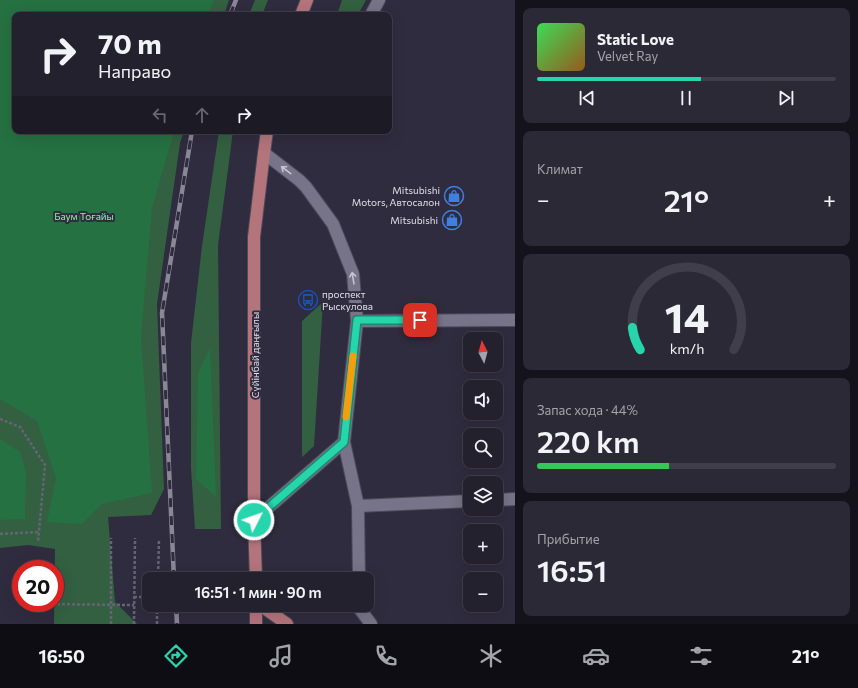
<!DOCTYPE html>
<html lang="ru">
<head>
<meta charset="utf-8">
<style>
  body { margin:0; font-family:Commissioner,sans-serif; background:#2c2937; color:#f1f3f6; height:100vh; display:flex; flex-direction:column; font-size:15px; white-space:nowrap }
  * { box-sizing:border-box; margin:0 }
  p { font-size:13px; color:#a3a3aa }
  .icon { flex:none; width:22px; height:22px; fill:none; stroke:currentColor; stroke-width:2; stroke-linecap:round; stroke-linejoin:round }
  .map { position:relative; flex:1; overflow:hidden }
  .details { display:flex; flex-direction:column; gap:8px; padding:8px; background:#14121a; width:343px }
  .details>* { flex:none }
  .guide { position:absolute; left:12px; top:12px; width:380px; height:122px; border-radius:8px; box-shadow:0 4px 16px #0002,0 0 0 1px #413e4b; background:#24212f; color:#f1f3f6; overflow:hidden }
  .needle { width:26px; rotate:354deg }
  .buttons { position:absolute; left:463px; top:332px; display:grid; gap:8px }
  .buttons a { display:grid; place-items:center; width:40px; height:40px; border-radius:8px; background:#24212f; box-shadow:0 4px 16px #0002,0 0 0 1px #413e4b; font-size:20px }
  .speed { position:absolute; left:12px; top:560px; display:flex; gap:8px; font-size:20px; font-weight:700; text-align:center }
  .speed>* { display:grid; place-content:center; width:52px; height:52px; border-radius:50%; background:#24212f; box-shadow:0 4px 16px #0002,0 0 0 1px #413e4b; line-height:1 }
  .speed .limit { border:6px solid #d22; background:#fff; color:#111 }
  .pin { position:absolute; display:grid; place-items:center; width:34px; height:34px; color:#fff; margin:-17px; border-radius:8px; box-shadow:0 2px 6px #0006 }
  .me { position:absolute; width:44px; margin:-22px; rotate:49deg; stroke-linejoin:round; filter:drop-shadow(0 0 3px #0008) }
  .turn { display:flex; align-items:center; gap:14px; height:84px; padding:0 20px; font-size:18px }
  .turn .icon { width:52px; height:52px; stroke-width:2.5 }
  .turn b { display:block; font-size:28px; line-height:34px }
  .lanes { display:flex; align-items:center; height:38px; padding:0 20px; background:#0003; justify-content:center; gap:20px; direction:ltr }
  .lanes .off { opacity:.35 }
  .big { font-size:30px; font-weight:600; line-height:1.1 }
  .details .card { flex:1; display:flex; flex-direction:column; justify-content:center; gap:6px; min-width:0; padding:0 14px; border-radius:8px; background:#2c2937 }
  .details .dial { align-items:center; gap:0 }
  .dial svg { height:104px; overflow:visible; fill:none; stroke:#413e4b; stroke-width:7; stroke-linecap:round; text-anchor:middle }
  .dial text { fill:#f1f3f6; stroke:none }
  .song { display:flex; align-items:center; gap:12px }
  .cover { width:48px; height:48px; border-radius:6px; background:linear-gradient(135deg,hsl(130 70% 55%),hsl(30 70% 35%)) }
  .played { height:4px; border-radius:2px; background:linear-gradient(90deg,#27d5ad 55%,#413e4b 55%) }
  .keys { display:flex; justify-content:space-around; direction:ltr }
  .heat { display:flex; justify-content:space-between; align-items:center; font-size:22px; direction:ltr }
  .charge { height:6px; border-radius:3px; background:linear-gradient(90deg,#34c759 44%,#413e4b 0) }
  .trip { position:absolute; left:142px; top:572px; width:232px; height:40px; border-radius:8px; background:#24212f; box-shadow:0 4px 16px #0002,0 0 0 1px #413e4b; font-weight:600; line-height:40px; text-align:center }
  .tab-bar { display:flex; height:64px; justify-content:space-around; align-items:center; background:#0e0d13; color:#a3a3aa }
  .tab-bar .icon { width:28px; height:28px }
  .tab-bar .selected { color:#27d5ad }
  .tab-bar b { font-size:18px; color:#f1f3f6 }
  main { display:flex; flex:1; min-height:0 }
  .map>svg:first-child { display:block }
  .green { fill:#336041 }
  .forest { fill:#257141 }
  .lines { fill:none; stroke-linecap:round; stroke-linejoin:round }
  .minor-casing { stroke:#4c4958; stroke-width:14 }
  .major-casing { stroke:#4c4958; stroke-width:14 }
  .path { stroke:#666374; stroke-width:2.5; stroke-dasharray:3 2; stroke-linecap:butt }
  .minor { stroke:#777388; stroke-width:12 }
  .major { stroke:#b3747c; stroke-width:12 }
  .rail-casing { stroke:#8a8796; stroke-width:4.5 }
  .rail { stroke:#302c3f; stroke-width:3; stroke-dasharray:9; stroke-linecap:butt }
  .oneway { stroke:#c6c3d2 }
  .route-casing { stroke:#198a70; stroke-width:10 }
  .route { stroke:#27d5ad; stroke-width:7 }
  .slow { stroke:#f59e0b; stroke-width:7 }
  .labels { text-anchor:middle; stroke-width:4; stroke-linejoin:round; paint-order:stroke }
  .poi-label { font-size:10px; fill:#e0deea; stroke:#302c3f; text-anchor:end }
  .park-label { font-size:10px; fill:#8bf0a9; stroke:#302c3f }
  .street-label { font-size:10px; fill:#e0deea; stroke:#302c3f }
</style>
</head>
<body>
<main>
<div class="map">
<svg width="515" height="624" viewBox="0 0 515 624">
  <rect width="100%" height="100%" fill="#302c3f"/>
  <g class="green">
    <polygon points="0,0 229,0 224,15 15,15 15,131 184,131 180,143 157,304 164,489 151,515 108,517 115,602 137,624 54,624 55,549 28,545 0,548"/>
    <polygon points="255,0 268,0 262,15 249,15"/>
    <polygon points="342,0 366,0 360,11 356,15 337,15"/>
    <polygon points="219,131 233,131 218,245 221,529 195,529 191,468 191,343 202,246"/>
    <polygon points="323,302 314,446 302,457 302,321"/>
  </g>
  <g class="forest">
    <polygon points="0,0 214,0 207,15 15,15 15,131 174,131 152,208 141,337 152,493 102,504 82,524 47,522 56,478 37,421 0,399"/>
    <polygon points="210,348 216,497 196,479 198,373"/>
    <polygon points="0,439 20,452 26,473 25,519 0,520"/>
  </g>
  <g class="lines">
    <defs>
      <g id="minor">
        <polyline points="371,15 379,0"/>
        <polyline points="264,153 299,180 306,187 333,224 353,274 357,321 344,442 358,506 359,579"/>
        <polyline points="357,321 515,320"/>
        <polyline points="496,500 515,499"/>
        <polyline points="358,506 470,501"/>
        <polyline points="254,520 344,442"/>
        <polyline points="359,605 359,608 371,624"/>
      </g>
      <g id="major">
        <polyline points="301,15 307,0"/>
        <polyline points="256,579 254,520 254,237 264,153 267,131"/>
        <polyline points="260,605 287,624"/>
        <polyline points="256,624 256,605"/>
      </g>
    </defs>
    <use href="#minor" class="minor-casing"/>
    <use href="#major" class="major-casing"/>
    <g class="path">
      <polyline points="0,419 20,427 45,465 38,542"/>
      <polyline points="0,534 39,532"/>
      <polyline points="158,579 159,539"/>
      <polyline points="134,597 149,597"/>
      <polyline points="37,604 134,605"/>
      <polyline points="111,624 111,538"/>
      <polyline points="134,624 135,538"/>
      <polyline points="157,624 157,605"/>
    </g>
    <use href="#minor" class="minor"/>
    <use href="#major" class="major"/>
    <defs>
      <g id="rail">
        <polyline points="230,15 236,0"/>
        <polyline points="174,579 162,313 192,131"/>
        <polyline points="176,605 177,624"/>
      </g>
    </defs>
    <use href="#rail" class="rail-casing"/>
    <use href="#rail" class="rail"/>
  </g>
  <defs><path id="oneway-shaft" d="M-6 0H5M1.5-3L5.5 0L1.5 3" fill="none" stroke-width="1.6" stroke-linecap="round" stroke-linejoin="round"/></defs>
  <g class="oneway">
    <use href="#oneway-shaft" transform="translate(286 170) rotate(-143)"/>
    <use href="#oneway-shaft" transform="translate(353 278) rotate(-99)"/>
  </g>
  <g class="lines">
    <defs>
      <polyline id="route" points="254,520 344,442 357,320 420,320"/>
    </defs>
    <use href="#route" class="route-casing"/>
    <use href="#route" class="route"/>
    <polyline class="slow" points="346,417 353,356"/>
  </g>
  <defs>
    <symbol id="shop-ring" viewBox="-11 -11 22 22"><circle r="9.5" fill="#302c3f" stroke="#3f7fe0" stroke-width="1.5"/><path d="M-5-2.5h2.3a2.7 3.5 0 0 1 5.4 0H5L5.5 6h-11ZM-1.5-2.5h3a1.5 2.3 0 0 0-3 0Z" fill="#3f7fe0"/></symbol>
    <symbol id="bus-ring" viewBox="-11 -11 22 22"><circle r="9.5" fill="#302c3f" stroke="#1a4fb4" stroke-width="1.5"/><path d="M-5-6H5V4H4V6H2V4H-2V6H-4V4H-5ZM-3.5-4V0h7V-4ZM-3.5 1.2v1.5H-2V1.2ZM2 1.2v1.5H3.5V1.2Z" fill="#1a4fb4"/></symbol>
  </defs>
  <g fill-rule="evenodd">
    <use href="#shop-ring" x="443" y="185" width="22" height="22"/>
    <use href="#shop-ring" x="441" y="209" width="22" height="22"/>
    <use href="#bus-ring" x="297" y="289" width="22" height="22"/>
  </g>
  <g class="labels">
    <g class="poi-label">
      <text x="440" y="194">Mitsubishi<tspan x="440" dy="12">Motors, Автосалон</tspan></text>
      <text x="438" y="224">Mitsubishi</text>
      <text x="322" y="298" text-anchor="start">проспект<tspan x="322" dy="12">Рыскулова</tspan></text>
    </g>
    <g class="park-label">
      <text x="84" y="220">Баум Тоғайы</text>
    </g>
    <g class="street-label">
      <text transform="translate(255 355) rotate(-90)" y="4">Сүйінбай даңғылы</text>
    </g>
  </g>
</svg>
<div class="buttons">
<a><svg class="needle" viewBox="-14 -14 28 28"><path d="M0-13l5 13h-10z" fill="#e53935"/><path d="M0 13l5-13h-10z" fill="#a3a3aa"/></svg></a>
<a><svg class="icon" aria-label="sound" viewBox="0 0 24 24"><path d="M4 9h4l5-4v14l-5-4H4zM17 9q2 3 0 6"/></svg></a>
<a><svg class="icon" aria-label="search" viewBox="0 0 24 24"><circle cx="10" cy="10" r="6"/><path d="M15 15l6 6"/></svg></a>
<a><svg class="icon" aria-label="layers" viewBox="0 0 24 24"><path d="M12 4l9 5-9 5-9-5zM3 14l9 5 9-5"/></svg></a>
<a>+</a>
<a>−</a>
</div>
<div class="speed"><div class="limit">20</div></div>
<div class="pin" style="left:420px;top:320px;background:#d93025"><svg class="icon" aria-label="arrive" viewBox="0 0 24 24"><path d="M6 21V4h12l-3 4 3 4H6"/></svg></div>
<svg class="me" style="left:254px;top:520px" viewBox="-20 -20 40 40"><circle r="17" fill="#27d5ad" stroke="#fff" stroke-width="3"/><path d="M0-11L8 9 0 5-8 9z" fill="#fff"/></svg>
<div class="trip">16:51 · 1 мин · 90 m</div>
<div class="guide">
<div class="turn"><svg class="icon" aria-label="right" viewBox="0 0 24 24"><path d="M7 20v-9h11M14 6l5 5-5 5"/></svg><div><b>70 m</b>Направо</div></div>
<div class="lanes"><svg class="icon off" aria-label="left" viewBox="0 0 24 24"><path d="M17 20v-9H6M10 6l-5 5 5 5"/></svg><svg class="icon off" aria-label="ahead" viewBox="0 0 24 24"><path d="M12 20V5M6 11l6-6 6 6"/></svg><svg class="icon" aria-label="right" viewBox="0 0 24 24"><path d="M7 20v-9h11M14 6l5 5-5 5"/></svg></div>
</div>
</div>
<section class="details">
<div class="card">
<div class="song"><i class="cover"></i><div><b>Static Love</b><p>Velvet Ray</p></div></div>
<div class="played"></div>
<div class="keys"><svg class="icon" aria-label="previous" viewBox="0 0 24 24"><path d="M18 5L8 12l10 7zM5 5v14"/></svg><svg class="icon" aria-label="pause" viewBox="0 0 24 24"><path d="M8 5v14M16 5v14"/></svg><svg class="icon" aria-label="next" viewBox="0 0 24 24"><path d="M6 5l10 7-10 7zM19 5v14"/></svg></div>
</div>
<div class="card"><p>Климат</p>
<div class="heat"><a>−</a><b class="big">21°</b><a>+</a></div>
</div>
<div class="card dial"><svg viewBox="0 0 100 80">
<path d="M14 69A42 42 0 1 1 86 69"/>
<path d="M14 69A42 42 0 0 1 8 52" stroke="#27d5ad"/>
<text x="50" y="56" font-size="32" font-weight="700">14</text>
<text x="50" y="72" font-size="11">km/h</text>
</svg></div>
<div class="card"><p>Запас хода · 44%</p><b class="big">220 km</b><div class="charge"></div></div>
<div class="card"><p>Прибытие</p><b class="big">16:51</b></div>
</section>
</main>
<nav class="tab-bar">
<b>16:50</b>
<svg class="icon selected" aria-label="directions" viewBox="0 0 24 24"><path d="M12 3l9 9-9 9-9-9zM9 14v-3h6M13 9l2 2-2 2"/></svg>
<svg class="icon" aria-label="music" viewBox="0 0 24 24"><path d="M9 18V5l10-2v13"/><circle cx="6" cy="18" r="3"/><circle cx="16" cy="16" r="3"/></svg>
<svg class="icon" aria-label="phone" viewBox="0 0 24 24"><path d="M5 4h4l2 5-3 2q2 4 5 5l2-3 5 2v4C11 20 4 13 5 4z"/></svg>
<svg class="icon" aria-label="climate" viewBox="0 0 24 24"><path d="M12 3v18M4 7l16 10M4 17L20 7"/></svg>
<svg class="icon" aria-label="car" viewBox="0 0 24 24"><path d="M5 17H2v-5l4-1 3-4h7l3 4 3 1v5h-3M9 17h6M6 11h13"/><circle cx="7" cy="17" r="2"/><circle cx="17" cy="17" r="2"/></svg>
<svg class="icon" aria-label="filters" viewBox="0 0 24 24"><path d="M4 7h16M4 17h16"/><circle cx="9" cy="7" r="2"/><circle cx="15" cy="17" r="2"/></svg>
<b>21°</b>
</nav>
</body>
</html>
